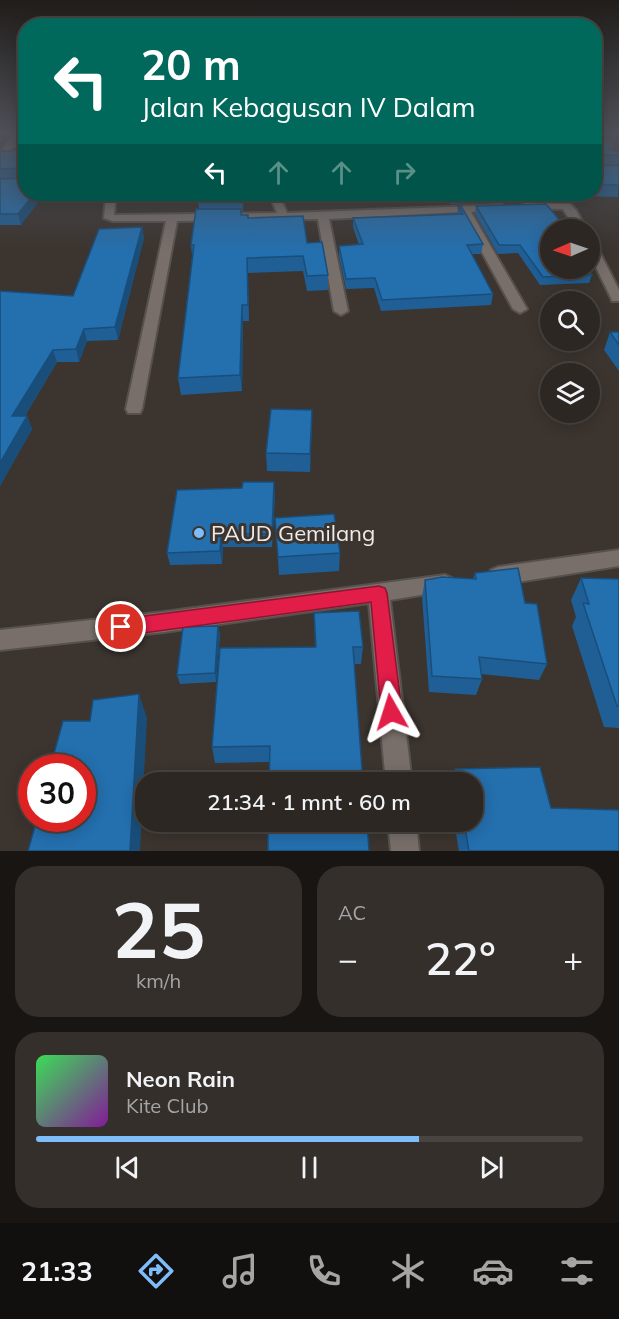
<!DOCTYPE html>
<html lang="id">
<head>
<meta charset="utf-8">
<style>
  body { margin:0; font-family:Mulish,sans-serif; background:#342f2b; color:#f1f3f6; height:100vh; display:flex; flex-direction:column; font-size:22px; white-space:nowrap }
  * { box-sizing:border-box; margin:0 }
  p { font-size:20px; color:#a6a5a6 }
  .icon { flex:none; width:33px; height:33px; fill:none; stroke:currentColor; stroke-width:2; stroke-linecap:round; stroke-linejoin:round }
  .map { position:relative; height:851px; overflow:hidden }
  .details { display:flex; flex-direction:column; gap:15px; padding:15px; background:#181513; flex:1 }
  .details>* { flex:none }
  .guide { position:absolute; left:18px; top:18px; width:584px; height:183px; border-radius:24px; box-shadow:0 3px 15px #0003,0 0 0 2px #484441; background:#00695c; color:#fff; overflow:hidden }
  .needle { width:39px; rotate:268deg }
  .fabs { position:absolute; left:540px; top:219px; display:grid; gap:12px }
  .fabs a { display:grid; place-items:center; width:60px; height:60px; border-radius:50%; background:#2c2723; box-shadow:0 3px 15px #0003,0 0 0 2px #484441; font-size:30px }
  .speed { position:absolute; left:18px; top:754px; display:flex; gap:12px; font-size:30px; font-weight:700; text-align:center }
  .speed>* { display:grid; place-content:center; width:78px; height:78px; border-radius:50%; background:#2c2723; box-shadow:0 3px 15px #0003,0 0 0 2px #484441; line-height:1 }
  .speed .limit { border:9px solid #d22; background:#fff; color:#111 }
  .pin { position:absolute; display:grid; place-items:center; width:51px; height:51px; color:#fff; margin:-26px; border:3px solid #fff; border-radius:50%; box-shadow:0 2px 6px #0007 }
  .me { position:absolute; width:66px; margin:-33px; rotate:354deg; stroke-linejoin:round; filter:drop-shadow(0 0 4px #0008) }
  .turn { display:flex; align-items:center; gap:21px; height:126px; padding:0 24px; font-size:27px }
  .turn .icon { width:78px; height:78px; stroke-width:2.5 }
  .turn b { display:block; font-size:42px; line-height:51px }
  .lanes { display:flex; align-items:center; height:57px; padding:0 24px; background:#0003; justify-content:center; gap:30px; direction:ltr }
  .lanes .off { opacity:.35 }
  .big { font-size:45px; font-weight:600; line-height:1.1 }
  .details .card { flex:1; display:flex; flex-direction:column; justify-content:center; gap:9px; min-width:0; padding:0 21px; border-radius:24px; background:#342f2b }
  .details .dial { align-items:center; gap:0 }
  .dial b { font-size:78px; line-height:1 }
  .song { display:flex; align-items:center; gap:18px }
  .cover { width:72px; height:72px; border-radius:9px; background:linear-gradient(135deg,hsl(130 70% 55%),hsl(290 70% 35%)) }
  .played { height:6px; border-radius:3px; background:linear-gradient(90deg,#7ebdf9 70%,#484441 70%) }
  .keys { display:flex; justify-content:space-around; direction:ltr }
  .heat { display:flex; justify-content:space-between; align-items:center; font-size:33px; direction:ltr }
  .details .tiles { flex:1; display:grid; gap:15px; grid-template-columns:1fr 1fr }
  .card:last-child { grid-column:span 2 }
  .trip { position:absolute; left:135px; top:772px; width:348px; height:60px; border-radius:24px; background:#2c2723; box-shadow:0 3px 15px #0003,0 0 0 2px #484441; font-weight:600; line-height:60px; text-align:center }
  .tab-bar { display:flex; height:96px; justify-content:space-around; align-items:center; background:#12100e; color:#a6a5a6 }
  .tab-bar .icon { width:42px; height:42px }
  .tab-bar .on { color:#7ebdf9 }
  .tab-bar b { font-size:27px; color:#f1f3f6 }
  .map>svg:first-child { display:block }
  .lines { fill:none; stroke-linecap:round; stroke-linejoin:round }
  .minor-casing { stroke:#57514d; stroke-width:4 }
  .minor { fill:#786f6a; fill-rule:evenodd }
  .wall { fill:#1f5f96 }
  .shaded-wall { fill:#194e7a }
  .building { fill:#246fae; stroke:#194e7a; stroke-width:1.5 }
  .route { fill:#e11d48; stroke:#92132f; stroke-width:1.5 }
  .poi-dot { fill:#7ebdf9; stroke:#3b342f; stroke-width:2 }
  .labels { text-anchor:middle; stroke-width:6; stroke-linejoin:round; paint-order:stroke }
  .poi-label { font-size:22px; fill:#efeae7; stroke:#3b342f; text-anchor:start }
</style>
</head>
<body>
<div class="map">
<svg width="619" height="851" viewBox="0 0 619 851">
  <rect width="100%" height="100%" fill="#3b342f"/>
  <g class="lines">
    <defs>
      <g id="minor">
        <polygon points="15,133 23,133 3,161 0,162 0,153"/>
        <polygon points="106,194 116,194 114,215 277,213 269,194 279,194 287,213 502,205 503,207 498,210 471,212 527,309 520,313 513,309 460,212 329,219 348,311 341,315 334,311 318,219 177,221 142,409 140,413 128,413 126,409 166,221 113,221 104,218"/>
        <polygon points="527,203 570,204 576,210 587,230 576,230 563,209 523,208 523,204"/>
        <polygon points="590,242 596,245 619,290 619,301 612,301 611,298 590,255"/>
        <polygon points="619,550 619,566 498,585 491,582 488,576 491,570 498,567"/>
        <polygon points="445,575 452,578 455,584 452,590 390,600 412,783 386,783 369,603 164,632 0,650 0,630 164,612"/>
        <polygon points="388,822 416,822 419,851 391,851"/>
      </g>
    </defs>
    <use href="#minor" class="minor-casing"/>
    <use href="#minor" class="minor"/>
  </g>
  <g class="wall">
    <polygon points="594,133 613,145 612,150 619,152 618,197 583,196 582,194 594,194"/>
    <polygon points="26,150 26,194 21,225 0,225 0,153"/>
    <polygon points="200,194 244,194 243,211 241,211 241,215 307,243 328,275 328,290 307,291 303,271 248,273 249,321 243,321 242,391 181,395 178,378 192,256 191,245 199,209 198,201"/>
    <polygon points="444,194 518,194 516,202 450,204"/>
    <polygon points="458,206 483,244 481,254 472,254 493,294 491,305 381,311 374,288 346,289 339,256 339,246 359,245 353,227 353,218 457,215"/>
    <polygon points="476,206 566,228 566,230 550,230 592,275 589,283 540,285 518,253 498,254 475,214"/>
    <polygon points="142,227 144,238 118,340 87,341 79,362 57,362 25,416 27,416 32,429 0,486 0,291 73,296"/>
    <polygon points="610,332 619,332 619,371 604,350"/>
    <polygon points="312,410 310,472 267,471 266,453"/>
    <polygon points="275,495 272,547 223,547 222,564 170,565 167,553"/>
    <polygon points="275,518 340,553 339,571 279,575"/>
    <polygon points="475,573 525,603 547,664 539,680 481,674 482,679 476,695 429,692 422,597 425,580 473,579"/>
    <polygon points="581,578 619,579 619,728 604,727 572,626 576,617 571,600"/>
    <polygon points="314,613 363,647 361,664 354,664 269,762 215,763 212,747 315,647"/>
    <polygon points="218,626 220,635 216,682 180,684 177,675"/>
    <polygon points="455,769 551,808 619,851 459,851 454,822 472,822 472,783 450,783"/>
  </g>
  <g class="shaded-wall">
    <polygon points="0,133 7,133 0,142"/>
    <polygon points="34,194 45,194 21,225 18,214"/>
    <polygon points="242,194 244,194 243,211 242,200"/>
    <polygon points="142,227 144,238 118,340 115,327"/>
    <polygon points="242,305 243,321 242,391 240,375"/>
    <polygon points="84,329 87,341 79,362 76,349"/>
    <polygon points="53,350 57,362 17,429 12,416"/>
    <polygon points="312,410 312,428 310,472 310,454"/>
    <polygon points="27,416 32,429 0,486 0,463"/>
    <polygon points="274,482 275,495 272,547 272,534"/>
    <polygon points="221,534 223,547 222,564 220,551"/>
    <polygon points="218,626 220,635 216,682 215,673"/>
    <polygon points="139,694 147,718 140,851 130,851"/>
  </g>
  <g class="building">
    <polygon points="594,133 600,133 613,145 608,149 619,152 619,155 597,155 595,163 597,166 619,165 619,185 594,184"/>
    <polygon points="26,150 26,194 34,194 18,214 0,214 0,179 23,178 25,176 25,168 0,169 0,153 3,151"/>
    <polygon points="200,194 242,194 242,200 198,201"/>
    <polygon points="449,194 518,194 451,197"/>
    <polygon points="546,204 566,228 563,228 565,230 550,230 550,268 587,268 592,275 543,277 520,245 499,245 476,206"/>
    <polygon points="458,206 461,206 483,244 467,245 493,294 382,300 375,278 346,279 339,246 363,244 353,218 463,214"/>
    <polygon points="196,209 241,209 241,215 248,215 248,218 303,216 307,243 322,242 328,275 307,276 303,256 247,258 248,305 242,305 240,375 178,378 194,245 191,245"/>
    <polygon points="142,227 115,327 84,329 76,349 53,350 12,416 27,416 0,463 0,291 73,296 99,229"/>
    <polygon points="610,332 619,332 619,345"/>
    <polygon points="271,409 312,410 310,454 266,453"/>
    <polygon points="243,482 274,482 272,534 221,534 220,551 167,553 177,490 242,488"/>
    <polygon points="334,514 340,553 278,557 275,518"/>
    <polygon points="518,568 525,603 537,604 547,664 479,657 482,679 432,676 425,580 442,577 476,579 475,573"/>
    <polygon points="581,578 619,579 619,706 617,706 583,603 589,604"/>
    <polygon points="359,611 363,647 353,647 363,783 269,783 270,746 212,747 220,648 316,647 314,613"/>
    <polygon points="218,626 215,673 177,675 183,627"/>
    <polygon points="139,694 130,851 28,851 37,819 82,819 82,768 50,768 63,721 90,721 93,700"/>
    <polygon points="540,767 551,808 619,810 619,851 469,851 464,822 472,822 472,783 457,783 455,769"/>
    <polygon points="268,822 367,822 369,851 268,851"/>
  </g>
  <linearGradient id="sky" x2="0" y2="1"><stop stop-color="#201d1a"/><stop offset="0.53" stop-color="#4f5058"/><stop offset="1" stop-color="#4f5058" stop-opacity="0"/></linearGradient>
  <rect width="619" height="252" fill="url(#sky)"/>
  <polygon class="route" points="379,586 385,588 387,593 402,712 399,719 391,722 384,719 381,712 371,602 121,636 114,633 112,627 114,622 121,619"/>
  <circle class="poi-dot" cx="199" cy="533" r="6"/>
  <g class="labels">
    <g class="poi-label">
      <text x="211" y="541">PAUD Gemilang</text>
    </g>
  </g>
</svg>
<div class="fabs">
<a><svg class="needle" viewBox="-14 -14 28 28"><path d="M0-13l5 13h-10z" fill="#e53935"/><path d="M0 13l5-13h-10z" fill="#a6a5a6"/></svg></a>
<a><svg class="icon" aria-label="search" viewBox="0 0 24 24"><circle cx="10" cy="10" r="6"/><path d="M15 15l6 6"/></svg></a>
<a><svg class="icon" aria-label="layers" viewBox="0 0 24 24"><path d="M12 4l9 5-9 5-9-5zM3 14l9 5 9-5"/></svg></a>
</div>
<div class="speed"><div class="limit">30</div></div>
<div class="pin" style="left:121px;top:627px;background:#d93025"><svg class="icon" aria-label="arrive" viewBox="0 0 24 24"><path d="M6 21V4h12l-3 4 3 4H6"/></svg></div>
<svg class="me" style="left:391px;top:712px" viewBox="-20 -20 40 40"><path d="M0-17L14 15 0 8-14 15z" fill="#e11d48" stroke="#fff" stroke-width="4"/></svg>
<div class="trip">21:34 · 1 mnt · 60 m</div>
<div class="guide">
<div class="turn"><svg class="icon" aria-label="left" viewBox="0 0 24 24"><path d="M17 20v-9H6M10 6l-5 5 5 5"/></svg><div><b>20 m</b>Jalan Kebagusan IV Dalam</div></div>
<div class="lanes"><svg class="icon" aria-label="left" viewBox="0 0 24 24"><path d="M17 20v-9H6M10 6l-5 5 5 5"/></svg><svg class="icon off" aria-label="ahead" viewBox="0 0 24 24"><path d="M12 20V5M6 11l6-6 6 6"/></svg><svg class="icon off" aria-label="ahead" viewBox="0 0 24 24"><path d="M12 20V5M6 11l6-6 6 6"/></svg><svg class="icon off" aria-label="right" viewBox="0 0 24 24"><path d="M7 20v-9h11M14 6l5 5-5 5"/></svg></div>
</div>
</div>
<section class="details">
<div class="tiles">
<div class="card dial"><b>25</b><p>km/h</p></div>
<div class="card"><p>AC</p>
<div class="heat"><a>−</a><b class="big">22°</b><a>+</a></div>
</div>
<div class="card">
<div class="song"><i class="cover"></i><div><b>Neon Rain</b><p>Kite Club</p></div></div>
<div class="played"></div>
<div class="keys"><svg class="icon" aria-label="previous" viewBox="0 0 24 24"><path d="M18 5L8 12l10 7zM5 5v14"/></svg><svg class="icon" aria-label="pause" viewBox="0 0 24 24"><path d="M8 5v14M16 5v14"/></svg><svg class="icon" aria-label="next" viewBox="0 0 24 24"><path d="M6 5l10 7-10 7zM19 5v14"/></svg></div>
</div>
</div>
</section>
<nav class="tab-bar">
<b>21:33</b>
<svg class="icon on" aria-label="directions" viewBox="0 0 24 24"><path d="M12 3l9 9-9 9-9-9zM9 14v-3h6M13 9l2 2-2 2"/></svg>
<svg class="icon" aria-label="music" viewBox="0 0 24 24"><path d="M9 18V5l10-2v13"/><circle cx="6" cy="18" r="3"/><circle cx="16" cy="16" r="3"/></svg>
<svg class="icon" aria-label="phone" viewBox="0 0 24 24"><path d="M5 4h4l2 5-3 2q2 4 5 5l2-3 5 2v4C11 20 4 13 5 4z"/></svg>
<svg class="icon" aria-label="climate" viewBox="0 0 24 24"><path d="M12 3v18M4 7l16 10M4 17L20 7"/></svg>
<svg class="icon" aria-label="car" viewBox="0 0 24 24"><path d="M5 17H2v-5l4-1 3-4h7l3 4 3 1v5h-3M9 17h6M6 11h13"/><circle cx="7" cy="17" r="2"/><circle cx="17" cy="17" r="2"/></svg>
<svg class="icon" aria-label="filters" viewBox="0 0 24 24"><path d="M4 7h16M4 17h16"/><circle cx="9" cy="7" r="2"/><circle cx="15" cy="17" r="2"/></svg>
</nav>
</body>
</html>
